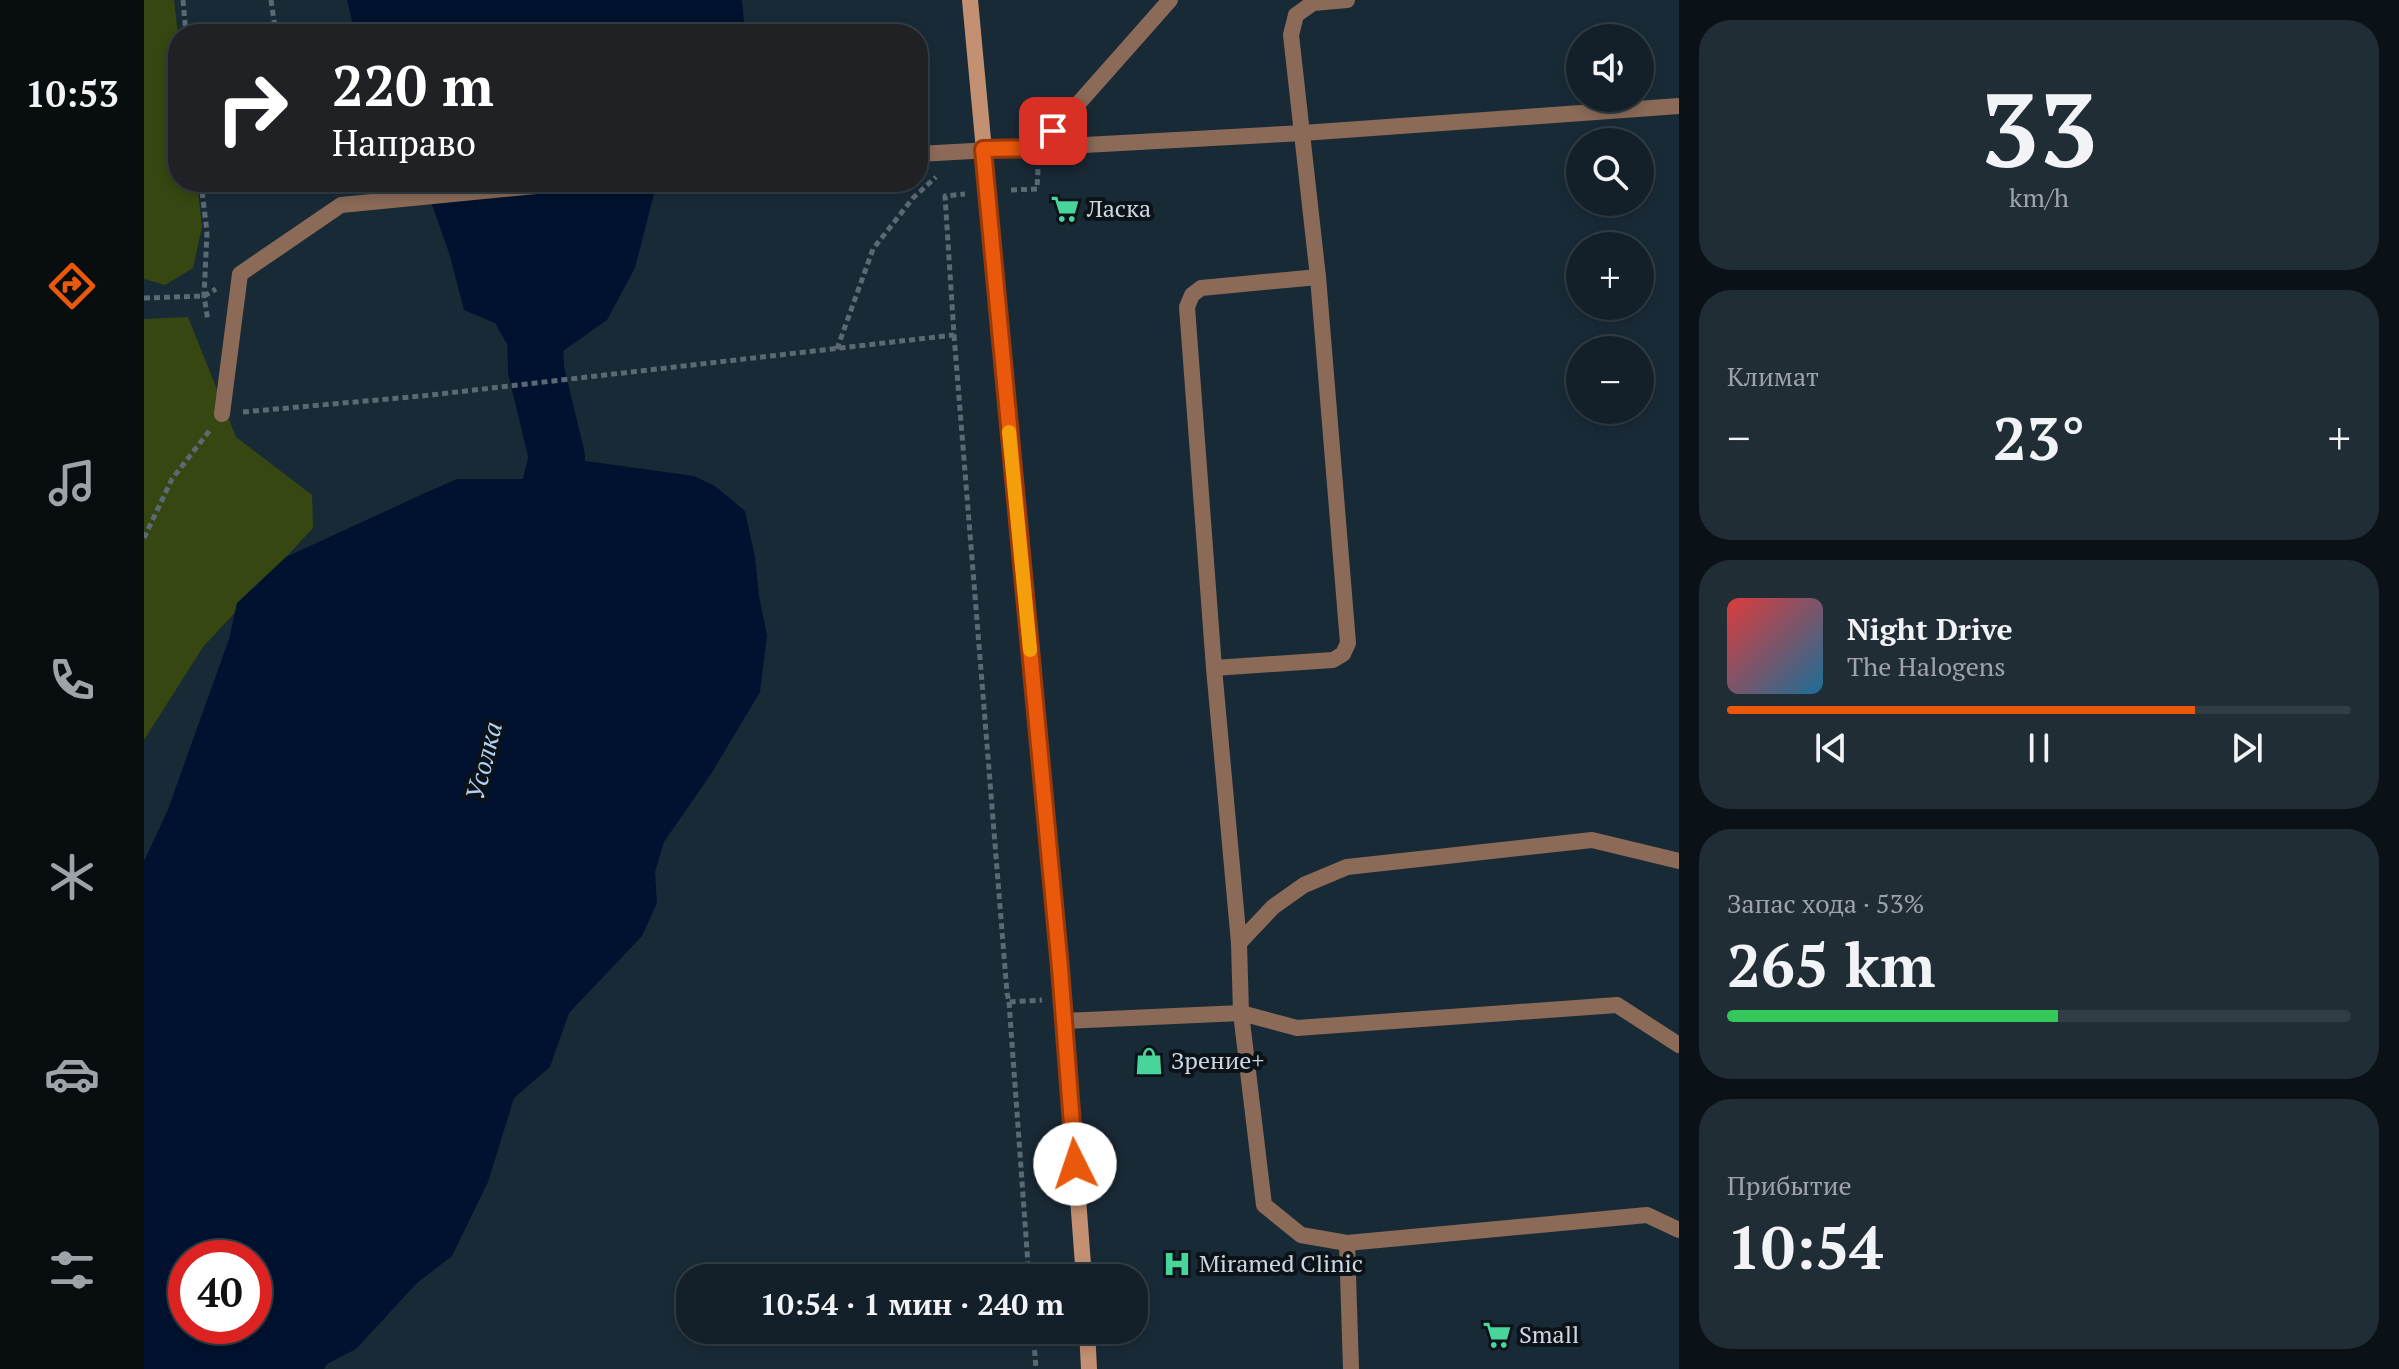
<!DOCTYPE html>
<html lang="ru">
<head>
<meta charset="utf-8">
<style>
  body { margin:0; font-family:"PT Serif",serif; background:#202d35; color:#f1f3f6; height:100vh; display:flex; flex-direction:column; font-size:30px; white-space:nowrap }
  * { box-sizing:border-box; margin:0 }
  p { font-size:26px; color:#9da3a8 }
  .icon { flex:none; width:44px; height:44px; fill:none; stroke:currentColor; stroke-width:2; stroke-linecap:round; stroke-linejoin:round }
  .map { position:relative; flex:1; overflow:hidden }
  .panel { display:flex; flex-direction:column; gap:20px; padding:20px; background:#0a1217; width:720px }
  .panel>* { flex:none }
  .top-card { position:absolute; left:24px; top:24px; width:760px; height:168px; border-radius:32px; box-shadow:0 4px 12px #0003,0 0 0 2px #323e46; background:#202124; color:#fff; overflow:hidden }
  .fabs { position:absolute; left:1422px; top:24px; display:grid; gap:16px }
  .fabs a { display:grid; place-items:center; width:88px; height:88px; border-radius:50%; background:#132029; box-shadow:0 4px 12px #0003,0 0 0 2px #323e46; font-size:40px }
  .speed { position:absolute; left:24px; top:1240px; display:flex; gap:16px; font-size:40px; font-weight:700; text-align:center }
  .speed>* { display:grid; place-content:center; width:104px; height:104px; border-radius:50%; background:#132029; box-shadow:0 4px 12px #0003,0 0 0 2px #323e46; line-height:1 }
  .speed .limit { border:12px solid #d22; background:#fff; color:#111 }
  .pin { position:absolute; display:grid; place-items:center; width:68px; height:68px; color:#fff; margin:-34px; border-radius:16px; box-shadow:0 4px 12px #0006 }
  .me { position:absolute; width:88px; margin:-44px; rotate:356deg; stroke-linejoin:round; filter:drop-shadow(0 0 6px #0008) }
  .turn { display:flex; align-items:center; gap:28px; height:168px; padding:0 32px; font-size:36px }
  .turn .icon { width:104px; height:104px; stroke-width:2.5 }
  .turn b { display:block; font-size:56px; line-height:68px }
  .big { font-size:60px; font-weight:700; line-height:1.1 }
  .panel .widget { flex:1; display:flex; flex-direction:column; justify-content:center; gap:12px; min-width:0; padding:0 28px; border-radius:32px; background:#202d35 }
  .panel .dial { align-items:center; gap:0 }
  .dial b { font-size:104px; line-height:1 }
  .song { display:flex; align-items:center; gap:24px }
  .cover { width:96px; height:96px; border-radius:12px; background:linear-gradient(135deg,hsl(0 70% 55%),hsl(200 70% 35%)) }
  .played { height:8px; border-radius:4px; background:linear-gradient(90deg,#ea580c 75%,#323e46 75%) }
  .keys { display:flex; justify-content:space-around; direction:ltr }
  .heat { display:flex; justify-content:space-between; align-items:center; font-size:44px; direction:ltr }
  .charge { height:12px; border-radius:6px; background:linear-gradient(90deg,#34c759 53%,#323e46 0) }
  .trip { position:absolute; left:532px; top:1264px; width:472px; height:80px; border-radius:32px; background:#132029; box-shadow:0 4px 12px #0003,0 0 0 2px #323e46; font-weight:700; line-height:80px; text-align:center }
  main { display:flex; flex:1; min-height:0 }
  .dock { display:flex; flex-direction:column; width:144px; justify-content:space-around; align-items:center; background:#080d10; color:#9da3a8 }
  .dock .icon { width:56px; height:56px }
  .dock .selected { color:#ea580c }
  .dock b { font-size:36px; color:#f1f3f6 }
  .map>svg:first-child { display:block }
  .green { fill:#364711 }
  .water { fill:#00122f; fill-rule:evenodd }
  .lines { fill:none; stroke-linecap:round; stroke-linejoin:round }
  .river { stroke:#00122f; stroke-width:56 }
  .path { stroke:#5b6975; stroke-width:5; stroke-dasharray:6 4; stroke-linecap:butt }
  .lane { stroke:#8b6b58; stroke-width:16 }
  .secondary { stroke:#c39071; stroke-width:16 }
  .route-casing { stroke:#983908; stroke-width:20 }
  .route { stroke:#ea580c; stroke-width:14 }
  .slow { stroke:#f59e0b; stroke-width:14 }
  .labels { text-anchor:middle; stroke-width:8; stroke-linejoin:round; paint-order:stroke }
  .poi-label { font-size:24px; fill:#ccd7e0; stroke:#0b1218; text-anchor:start }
  .water-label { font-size:26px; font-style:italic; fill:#b3d0f2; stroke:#0b1218 }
</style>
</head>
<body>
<main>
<nav class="dock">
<b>10:53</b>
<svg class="icon selected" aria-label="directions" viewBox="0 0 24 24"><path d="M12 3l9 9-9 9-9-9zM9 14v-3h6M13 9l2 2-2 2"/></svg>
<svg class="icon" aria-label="music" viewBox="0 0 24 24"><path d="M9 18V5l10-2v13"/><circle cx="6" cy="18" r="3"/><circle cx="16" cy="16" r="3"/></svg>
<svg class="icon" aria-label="phone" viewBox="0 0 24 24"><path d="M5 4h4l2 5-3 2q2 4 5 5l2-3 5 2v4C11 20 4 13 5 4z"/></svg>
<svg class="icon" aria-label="climate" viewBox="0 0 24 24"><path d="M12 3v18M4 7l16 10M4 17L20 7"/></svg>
<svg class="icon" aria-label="car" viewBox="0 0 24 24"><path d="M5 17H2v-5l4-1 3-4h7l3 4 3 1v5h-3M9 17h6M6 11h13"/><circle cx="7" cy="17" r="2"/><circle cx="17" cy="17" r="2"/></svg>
<svg class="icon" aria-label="filters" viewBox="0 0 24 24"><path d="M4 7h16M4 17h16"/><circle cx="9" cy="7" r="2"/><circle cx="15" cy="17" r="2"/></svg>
</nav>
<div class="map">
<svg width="1535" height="1369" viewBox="0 0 1535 1369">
  <rect width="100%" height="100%" fill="#192a37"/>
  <g class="green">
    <polygon points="0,0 30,0 34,34 34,182 53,182 58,227 49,268 21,285 0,279"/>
    <polygon points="44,317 92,437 168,495 169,528 59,647 0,740 0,319"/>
  </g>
  <g class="water">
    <polygon points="203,0 598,0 601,34 211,34"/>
    <polygon points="280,182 513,182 491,268 463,320 392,370 371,358 351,323 320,310 306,256"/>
    <path d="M413,457L550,476L571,486L601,511L611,557L615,596L623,635L616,692L567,774L520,842L511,872L513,903L498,936L425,1013L406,1067L370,1098L344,1182L308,1256L273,1283L212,1349L183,1364L180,1369H0V861L23,812L85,639L93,603L142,557L281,493L313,479H378ZM42,1258H110V1326H42Z"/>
  </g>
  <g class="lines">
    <polyline class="river" points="390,292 392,370 413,457 395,532"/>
    <g class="path">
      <polyline points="39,0 42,34"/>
      <polyline points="127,0 132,34"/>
      <polyline points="57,182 63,232 60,296 64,321"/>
      <polyline points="867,190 893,189 894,169"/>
      <polyline points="0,298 60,296 72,289"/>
      <polyline points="810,335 863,993 865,1002 898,1000"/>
      <polyline points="693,349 729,249 769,198 792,177"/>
      <polyline points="99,412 278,396 810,335 801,196 821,194"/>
      <polyline points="0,538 28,479 66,430"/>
      <polyline points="865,1002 885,1278"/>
      <polyline points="889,1330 892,1369"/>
    </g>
    <g class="lane">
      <polyline points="895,148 1026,0"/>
      <polyline points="774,154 1159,133 1535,106"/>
      <polyline points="78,414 96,274 197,205 433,182"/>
      <polyline points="1070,668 1043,307 1048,295 1057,288 1174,277"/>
      <polyline points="1095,943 1129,907 1160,885 1203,867 1448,840 1535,861"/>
      <polyline points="920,1021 1097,1013 1095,943 1070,668 1189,660 1199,654 1204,643 1174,277 1147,35 1152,15 1169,3 1203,0"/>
      <polyline points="1203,1243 1503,1215 1535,1230"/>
      <polyline points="1207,1369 1203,1243 1157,1235 1120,1205 1097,1013 1153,1028 1473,1005 1535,1045"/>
    </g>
    <g class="secondary">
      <polyline points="826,0 919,999 940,1278"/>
      <polyline points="943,1330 945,1369"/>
    </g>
  </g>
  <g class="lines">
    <defs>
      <polyline id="route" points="909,131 895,148 839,149 916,968 931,1164"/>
    </defs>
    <use href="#route" class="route-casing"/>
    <use href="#route" class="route"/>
    <polyline class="slow" points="865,432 886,650"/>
  </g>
  <defs>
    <symbol id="supermarket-bare" viewBox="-9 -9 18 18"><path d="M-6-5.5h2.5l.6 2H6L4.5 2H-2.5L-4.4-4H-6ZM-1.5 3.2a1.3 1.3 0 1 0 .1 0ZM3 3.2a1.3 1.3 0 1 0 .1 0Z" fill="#49d49c" stroke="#0b1218" stroke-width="2.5" paint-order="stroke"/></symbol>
    <symbol id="shop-bare" viewBox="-9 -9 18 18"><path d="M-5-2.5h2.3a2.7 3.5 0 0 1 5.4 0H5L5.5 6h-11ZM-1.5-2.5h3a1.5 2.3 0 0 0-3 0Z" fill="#49d49c" stroke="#0b1218" stroke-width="2.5" paint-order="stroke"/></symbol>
    <symbol id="hospital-bare" viewBox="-9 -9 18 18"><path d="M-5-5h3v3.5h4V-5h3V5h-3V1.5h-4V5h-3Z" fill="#49d49c" stroke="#0b1218" stroke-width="2.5" paint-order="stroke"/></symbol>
  </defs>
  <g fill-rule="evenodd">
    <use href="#supermarket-bare" x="901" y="189" width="40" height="40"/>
    <use href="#shop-bare" x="985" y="1041" width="40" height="40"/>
    <use href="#hospital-bare" x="1013" y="1244" width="40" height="40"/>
    <use href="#supermarket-bare" x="1333" y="1315" width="40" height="40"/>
  </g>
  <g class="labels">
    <g class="poi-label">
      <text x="943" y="217">Ласка</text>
      <text x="1027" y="1069">Зрение+</text>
      <text x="1055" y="1272">Miramed Clinic</text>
      <text x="1375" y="1343">Small</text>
    </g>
    <g class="water-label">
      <text transform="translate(340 761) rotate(-76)" y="9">Усолка</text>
    </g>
  </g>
</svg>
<div class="fabs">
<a><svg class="icon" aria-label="sound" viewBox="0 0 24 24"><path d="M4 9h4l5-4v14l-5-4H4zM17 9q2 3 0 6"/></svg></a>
<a><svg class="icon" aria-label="search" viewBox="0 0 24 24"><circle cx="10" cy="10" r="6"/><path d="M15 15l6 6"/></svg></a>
<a>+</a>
<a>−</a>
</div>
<div class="speed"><div class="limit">40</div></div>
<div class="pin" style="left:909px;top:131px;background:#d93025"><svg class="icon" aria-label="arrive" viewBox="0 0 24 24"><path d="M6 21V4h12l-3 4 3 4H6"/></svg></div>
<svg class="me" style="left:931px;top:1164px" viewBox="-20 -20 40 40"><circle r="19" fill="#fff"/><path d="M0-13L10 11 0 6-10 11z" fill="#ea580c"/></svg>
<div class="trip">10:54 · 1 мин · 240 m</div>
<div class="top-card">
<div class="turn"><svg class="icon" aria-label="right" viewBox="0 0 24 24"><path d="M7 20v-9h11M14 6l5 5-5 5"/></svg><div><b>220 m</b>Направо</div></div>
</div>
</div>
<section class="panel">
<div class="widget dial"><b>33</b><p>km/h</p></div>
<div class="widget"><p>Климат</p>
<div class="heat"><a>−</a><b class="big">23°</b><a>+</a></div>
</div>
<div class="widget">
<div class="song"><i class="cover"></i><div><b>Night Drive</b><p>The Halogens</p></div></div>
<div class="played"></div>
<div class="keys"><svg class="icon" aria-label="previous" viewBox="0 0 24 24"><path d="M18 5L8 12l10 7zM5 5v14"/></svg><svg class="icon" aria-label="pause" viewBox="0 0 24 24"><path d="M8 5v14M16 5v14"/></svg><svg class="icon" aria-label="next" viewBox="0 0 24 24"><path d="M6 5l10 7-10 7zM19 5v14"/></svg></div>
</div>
<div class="widget"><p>Запас хода · 53%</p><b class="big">265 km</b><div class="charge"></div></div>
<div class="widget"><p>Прибытие</p><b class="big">10:54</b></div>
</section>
</main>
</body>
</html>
